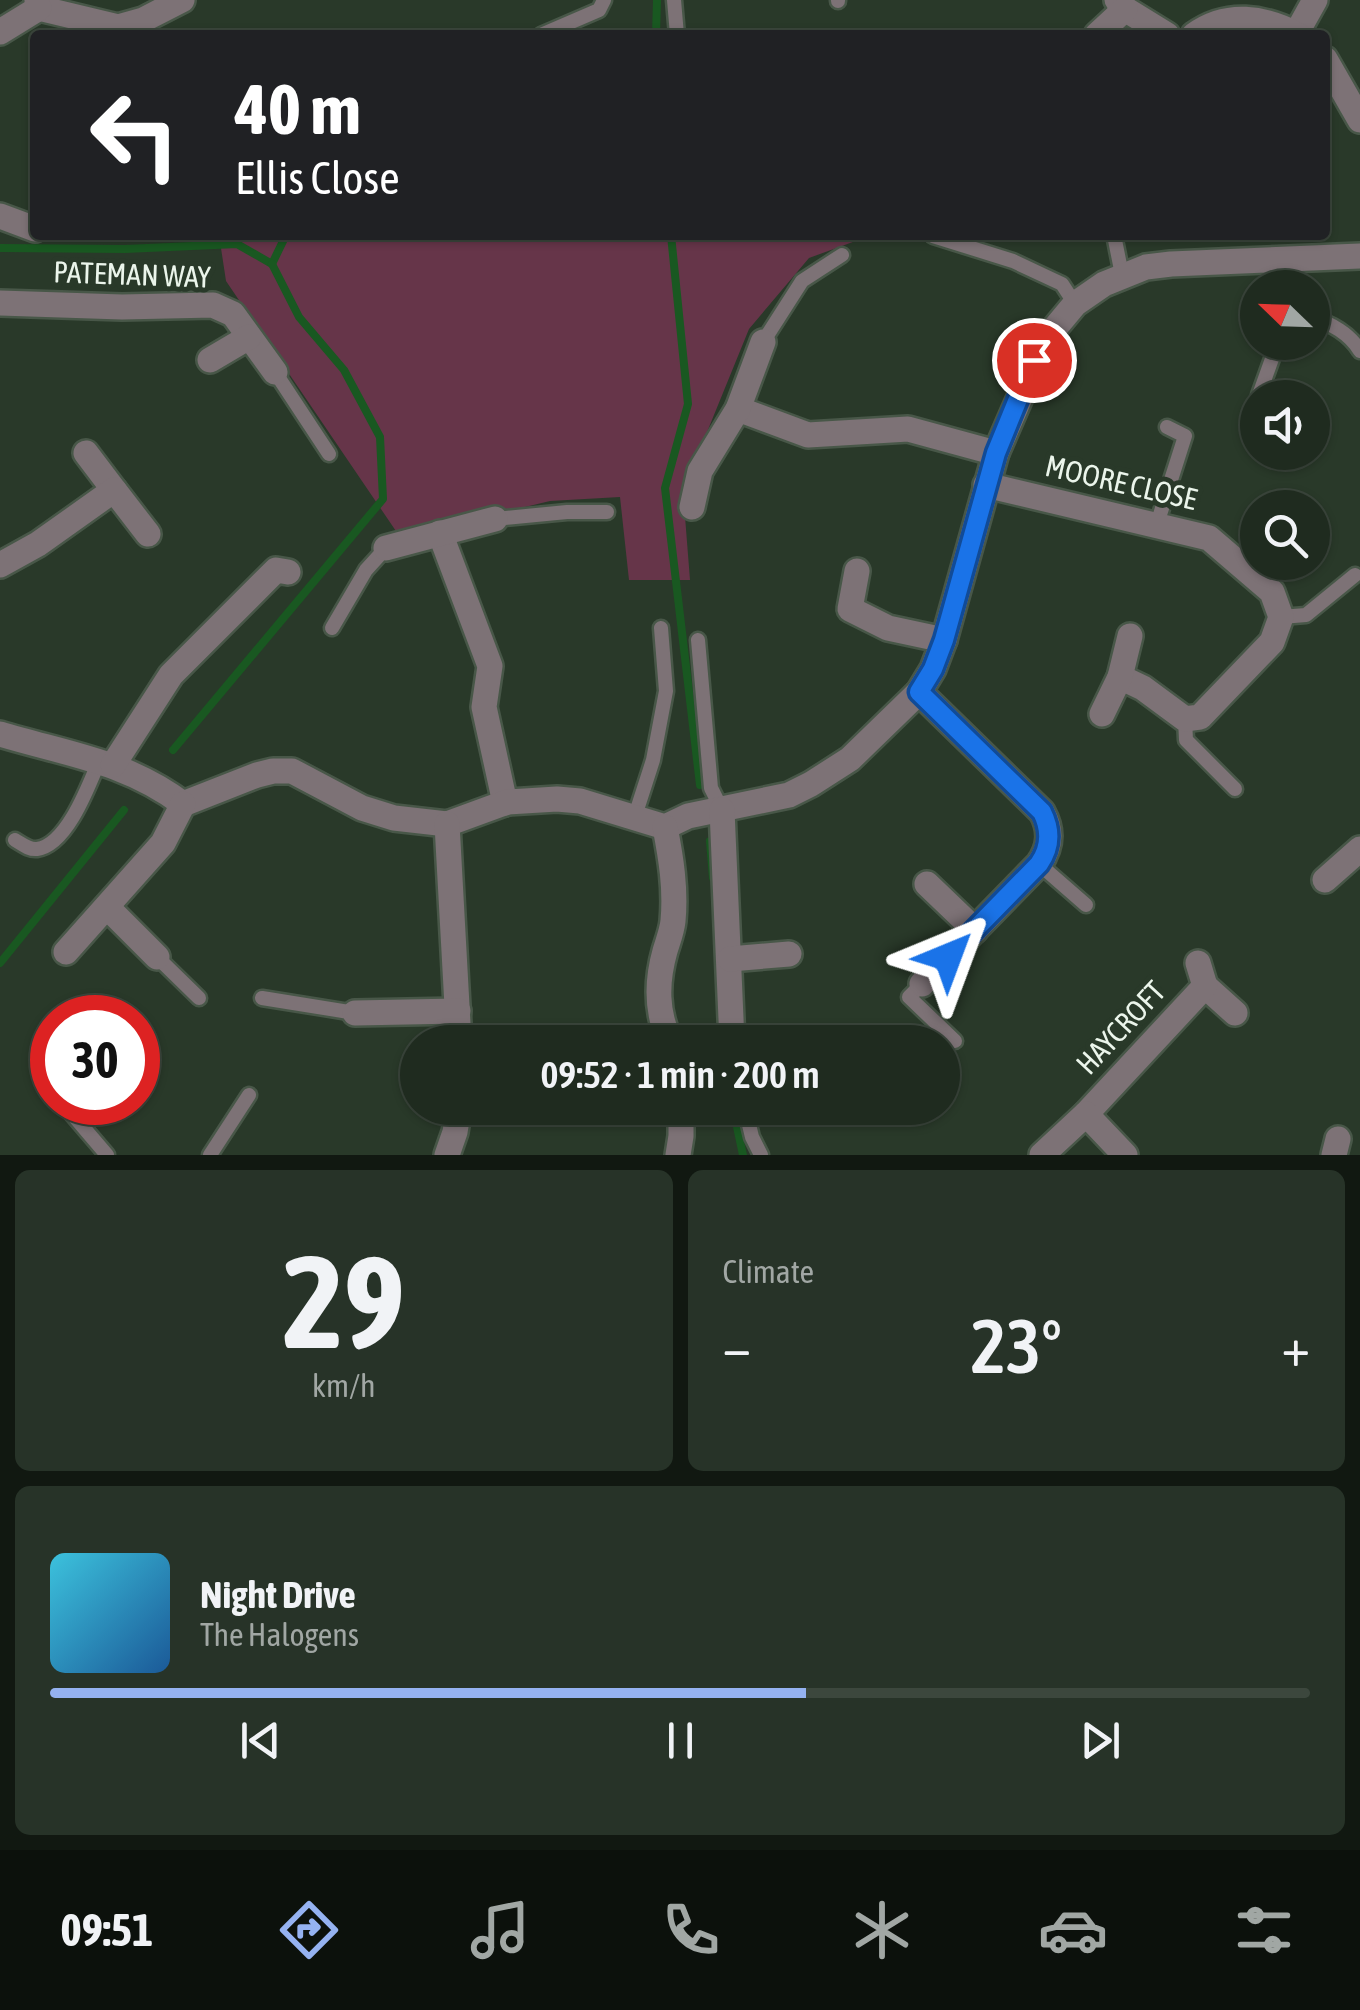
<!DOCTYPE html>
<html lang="en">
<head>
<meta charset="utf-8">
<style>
  body { margin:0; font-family:"Asap Condensed",sans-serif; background:#273328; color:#f1f3f6; height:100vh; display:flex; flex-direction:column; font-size:38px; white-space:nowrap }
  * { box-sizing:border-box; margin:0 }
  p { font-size:32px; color:#a1a7a4 }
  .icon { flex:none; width:55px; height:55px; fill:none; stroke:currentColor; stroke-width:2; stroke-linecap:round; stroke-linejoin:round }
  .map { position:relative; height:1155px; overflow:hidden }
  .details { display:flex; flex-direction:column; gap:15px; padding:15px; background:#111811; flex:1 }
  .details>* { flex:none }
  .hud { position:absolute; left:30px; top:30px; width:1300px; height:210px; border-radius:10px; box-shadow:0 2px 8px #0004,0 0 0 2px #3c473d; background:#202124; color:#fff; overflow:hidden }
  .needle { width:65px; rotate:293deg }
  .fabs { position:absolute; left:1240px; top:270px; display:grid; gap:20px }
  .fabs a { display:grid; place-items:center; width:90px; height:90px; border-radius:50%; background:#1f2b1f; box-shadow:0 2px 8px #0004,0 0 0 2px #3c473d; font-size:50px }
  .speed { position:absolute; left:30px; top:995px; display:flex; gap:20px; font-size:50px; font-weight:700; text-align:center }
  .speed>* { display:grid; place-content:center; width:130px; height:130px; border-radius:50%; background:#1f2b1f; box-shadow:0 2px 8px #0004,0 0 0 2px #3c473d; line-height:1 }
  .speed .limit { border:15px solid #d22; background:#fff; color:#111 }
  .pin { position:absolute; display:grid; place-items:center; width:85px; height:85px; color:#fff; margin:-42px; border:5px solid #fff; border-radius:50%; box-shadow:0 2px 10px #0007 }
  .me { position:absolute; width:110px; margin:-55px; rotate:44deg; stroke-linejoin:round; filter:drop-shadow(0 0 8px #0008) }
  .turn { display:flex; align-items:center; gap:35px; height:210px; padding:0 40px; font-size:45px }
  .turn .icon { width:130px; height:130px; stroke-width:2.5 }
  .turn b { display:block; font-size:70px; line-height:85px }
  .big { font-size:75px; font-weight:600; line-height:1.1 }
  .details .widget { flex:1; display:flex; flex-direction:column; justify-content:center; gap:15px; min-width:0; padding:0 35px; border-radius:15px; background:#273328 }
  .details .dial { align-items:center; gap:0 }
  .dial b { font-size:130px; line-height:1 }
  .song { display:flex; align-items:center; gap:30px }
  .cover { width:120px; height:120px; border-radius:15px; background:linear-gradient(135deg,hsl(190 70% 55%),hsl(210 70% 35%)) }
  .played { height:10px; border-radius:5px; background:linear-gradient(90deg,#95b2f1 60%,#3c473d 60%) }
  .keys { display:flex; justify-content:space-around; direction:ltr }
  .heat { display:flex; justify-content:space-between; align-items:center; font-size:55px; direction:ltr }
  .details .tiles { flex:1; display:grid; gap:15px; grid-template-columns:1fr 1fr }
  .widget:last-child { grid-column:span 2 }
  .trip { position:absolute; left:400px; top:1025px; width:560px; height:100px; border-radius:50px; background:#1f2b1f; box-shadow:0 2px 8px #0004,0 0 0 2px #3c473d; font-weight:600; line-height:100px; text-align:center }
  .menu { display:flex; height:160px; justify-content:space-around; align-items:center; background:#0c110c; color:#a1a7a4 }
  .menu .icon { width:70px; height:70px }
  .menu .active { color:#95b2f1 }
  .menu b { font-size:45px; color:#f1f3f6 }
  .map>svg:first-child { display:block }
  .green { fill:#663549 }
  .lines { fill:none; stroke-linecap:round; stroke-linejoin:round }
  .stream { stroke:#195821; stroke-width:8 }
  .service-casing { stroke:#485748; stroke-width:19 }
  .minor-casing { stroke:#485748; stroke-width:30 }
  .service { stroke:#7d7276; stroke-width:14 }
  .minor { stroke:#7d7276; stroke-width:25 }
  .route-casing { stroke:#114b97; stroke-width:25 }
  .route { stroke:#1a73e8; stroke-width:18 }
  .labels { text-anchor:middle; stroke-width:10; stroke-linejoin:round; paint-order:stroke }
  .street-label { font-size:30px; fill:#ebf5eb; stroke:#293929 }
</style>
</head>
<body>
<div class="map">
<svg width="1360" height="1155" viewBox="0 0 1360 1155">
  <rect width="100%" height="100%" fill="#293929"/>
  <polygon class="green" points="219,235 872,235 809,258 749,329 683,491 690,580 629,580 620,497 550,501 400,537 226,281"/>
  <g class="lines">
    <g class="stream">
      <polyline points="656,35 657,0"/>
      <polyline points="671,235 688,404 665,488 700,785"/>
      <polyline points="0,248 125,249 237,244 272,264 286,235"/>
      <polyline points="173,750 383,499 380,437 344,370 299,317 272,264"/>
      <polyline points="710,841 713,878"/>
      <polyline points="0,963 124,810"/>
      <polyline points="733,1108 743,1155"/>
    </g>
    <defs>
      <g id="service">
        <polyline points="674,0 677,35"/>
        <polyline points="838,1 838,0"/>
        <polyline points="541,35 599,10 604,0"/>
        <polyline points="1114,235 1122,275"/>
        <polyline points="933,236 1013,261 1047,277 1062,284 1075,304"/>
        <polyline points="1286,259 1288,288"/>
        <path d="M1312,318C1331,323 1350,334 1360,351"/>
        <polyline points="763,342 802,281 842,255"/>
        <polyline points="275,372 329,454"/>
        <polyline points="1259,395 1278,342"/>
        <polyline points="495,519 567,512 607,512"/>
        <polyline points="1157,524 1185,436 1167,427"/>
        <polyline points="1281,617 1306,615 1355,575"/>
        <polyline points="332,628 366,570 386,548"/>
        <polyline points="698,640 711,788 722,810"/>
        <polyline points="1185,719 1186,740 1235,789"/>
        <polyline points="634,819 653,760 666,691 661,628"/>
        <path d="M15,840C22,844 29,850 37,849C67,845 89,785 99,761"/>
        <polyline points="1039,864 1086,905"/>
        <polyline points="157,957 199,998"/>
        <polyline points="922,984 909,997 955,1041"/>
        <polyline points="262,998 355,1013"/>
        <polyline points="66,1107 107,1155"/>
        <polyline points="745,1108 752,1137 761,1155"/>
        <polyline points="210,1155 249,1095"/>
      </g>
      <g id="minor">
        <polyline points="37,0 39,8 118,27 143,20 182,0"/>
        <polyline points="1117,0 1125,9 1167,35"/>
        <polyline points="0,32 39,8"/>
        <polyline points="1296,34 1315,0"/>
        <polyline points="1097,35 1125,9"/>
        <path d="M1194,35C1227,11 1264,17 1298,35"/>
        <polyline points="1325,59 1360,120"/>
        <polyline points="0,216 35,229"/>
        <polyline points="0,303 122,307 213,305 233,314 275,372"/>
        <polyline points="210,360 249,337"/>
        <polyline points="738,409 808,435 908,429 996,453"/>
        <polyline points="86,453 114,490"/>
        <polyline points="986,485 1209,538 1272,592 1281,617 1272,642 1200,717 1185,719 1143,688 1120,677"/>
        <polyline points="692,507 700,471 738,409 763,342"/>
        <polyline points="440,533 490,666 484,707 505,803"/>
        <polyline points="386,548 495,519"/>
        <polyline points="0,565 38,544 114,490 148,534"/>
        <polyline points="857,571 850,609 888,628 944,640"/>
        <path d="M919,692L1042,812C1052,830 1051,847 1039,864L922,984"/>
        <polyline points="1102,714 1120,677 1130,636"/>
        <path d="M0,734C66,754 126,761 183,804L257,775L273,771H292L362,808L394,818L447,824L507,802L557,799L580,801L665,827L688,816L789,795L811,784L850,759L919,692L933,669L944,640L996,453L1045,340L1075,304L1104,284L1146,267L1171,264L1360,256"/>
        <polyline points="113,765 171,675 276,570 288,572"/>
        <polyline points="722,810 732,1042"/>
        <polyline points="447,824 459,1042"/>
        <path d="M665,827C671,858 676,888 673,921C672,931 668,941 665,951C656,983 656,1012 670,1042"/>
        <polyline points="1325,880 1360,849"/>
        <polyline points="927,884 975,930"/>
        <polyline points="107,907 157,957"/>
        <polyline points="66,952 163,843 183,804"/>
        <polyline points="730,959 789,954"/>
        <polyline points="1205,986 1235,1013"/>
        <polyline points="355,1013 458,1011"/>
        <polyline points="1086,1114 1205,986 1198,963"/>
        <polyline points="447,1155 455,1132 459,1108"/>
        <polyline points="678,1155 681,1136 681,1108"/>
        <polyline points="1042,1155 1086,1114 1125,1155"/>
        <polyline points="1334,1155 1338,1139"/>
      </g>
    </defs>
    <use href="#service" class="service-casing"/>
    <use href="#minor" class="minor-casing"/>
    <use href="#service" class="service"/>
    <use href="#minor" class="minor"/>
  </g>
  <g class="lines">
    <defs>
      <path id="route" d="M948,957L1039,864C1051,847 1051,830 1042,812L919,692L933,669L944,640L996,453L1034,360"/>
    </defs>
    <use href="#route" class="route-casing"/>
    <use href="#route" class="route"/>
  </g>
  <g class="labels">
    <g class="street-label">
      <text transform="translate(132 275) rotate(2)" y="10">PATEMAN WAY</text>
      <text transform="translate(1121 483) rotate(13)" y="10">MOORE CLOSE</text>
      <text transform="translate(1121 1028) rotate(-47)" y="10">HAYCROFT</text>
    </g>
  </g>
</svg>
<div class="fabs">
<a><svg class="needle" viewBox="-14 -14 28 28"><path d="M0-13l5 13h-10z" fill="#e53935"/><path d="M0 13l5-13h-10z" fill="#a1a7a4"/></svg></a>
<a><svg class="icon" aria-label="sound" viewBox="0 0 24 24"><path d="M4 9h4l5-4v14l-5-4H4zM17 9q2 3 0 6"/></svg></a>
<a><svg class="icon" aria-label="search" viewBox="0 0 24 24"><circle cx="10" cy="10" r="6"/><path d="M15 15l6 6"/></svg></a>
</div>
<div class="speed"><div class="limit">30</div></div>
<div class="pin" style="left:1034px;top:360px;background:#d93025"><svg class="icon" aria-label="arrive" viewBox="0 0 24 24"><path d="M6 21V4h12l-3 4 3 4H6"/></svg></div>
<svg class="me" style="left:948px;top:957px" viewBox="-20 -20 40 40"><path d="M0-17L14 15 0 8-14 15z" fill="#1a73e8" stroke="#fff" stroke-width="4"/></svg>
<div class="trip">09:52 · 1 min · 200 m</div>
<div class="hud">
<div class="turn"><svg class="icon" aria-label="left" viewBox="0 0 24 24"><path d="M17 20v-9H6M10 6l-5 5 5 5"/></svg><div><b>40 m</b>Ellis Close</div></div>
</div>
</div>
<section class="details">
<div class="tiles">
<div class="widget dial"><b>29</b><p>km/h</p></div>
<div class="widget"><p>Climate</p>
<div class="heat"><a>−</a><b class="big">23°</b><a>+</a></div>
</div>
<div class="widget">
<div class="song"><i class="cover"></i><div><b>Night Drive</b><p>The Halogens</p></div></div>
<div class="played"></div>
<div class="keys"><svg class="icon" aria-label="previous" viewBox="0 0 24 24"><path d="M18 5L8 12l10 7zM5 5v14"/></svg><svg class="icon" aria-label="pause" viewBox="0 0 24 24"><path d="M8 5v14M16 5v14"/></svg><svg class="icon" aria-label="next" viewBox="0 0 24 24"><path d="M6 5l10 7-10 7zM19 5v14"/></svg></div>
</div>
</div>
</section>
<nav class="menu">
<b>09:51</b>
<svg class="icon active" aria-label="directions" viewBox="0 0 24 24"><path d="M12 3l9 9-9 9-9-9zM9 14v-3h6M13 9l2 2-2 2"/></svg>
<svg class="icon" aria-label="music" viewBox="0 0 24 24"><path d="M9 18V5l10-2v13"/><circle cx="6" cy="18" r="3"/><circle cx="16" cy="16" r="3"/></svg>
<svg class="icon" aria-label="phone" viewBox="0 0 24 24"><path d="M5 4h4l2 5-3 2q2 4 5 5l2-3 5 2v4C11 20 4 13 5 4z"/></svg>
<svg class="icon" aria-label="climate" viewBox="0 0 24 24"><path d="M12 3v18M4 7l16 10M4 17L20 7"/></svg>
<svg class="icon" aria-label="car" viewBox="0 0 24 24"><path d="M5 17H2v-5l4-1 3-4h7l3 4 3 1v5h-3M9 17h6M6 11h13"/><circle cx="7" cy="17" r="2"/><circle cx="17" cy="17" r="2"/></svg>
<svg class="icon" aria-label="filters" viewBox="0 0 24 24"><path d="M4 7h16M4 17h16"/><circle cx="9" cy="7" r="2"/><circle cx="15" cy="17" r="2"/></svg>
</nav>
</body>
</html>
